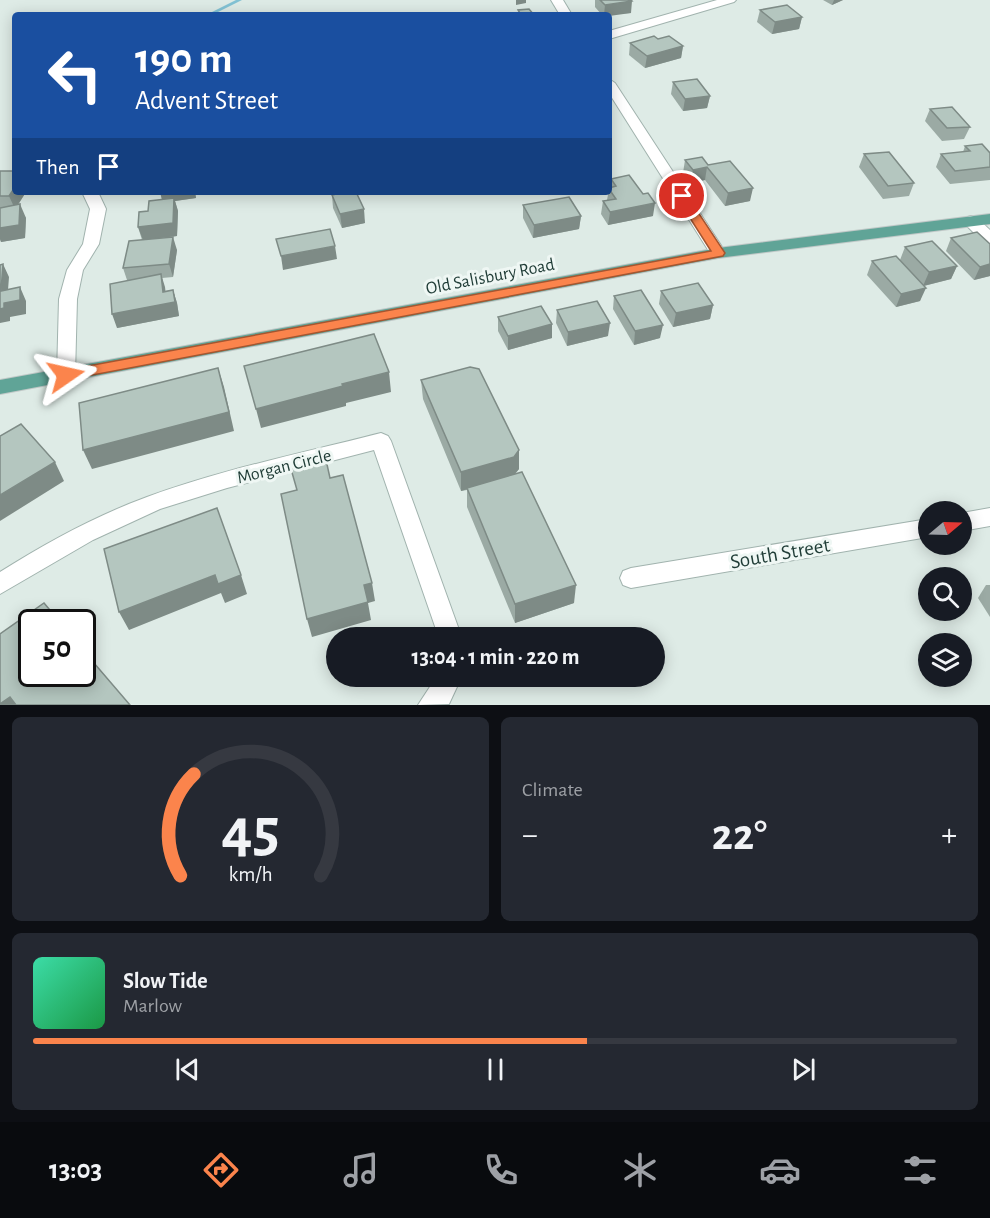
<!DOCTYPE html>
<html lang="en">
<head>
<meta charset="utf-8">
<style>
  body { margin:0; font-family:"Alegreya Sans",sans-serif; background:#242831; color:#f1f3f6; height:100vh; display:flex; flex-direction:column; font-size:22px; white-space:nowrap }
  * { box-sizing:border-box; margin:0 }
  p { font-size:20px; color:#9ea1a6 }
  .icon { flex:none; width:33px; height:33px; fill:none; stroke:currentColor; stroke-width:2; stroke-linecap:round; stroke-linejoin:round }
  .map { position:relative; height:705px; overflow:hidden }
  .side { display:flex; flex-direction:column; gap:12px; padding:12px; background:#0d0f14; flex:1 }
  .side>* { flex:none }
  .hud { position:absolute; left:12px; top:12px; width:600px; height:183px; border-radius:6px; box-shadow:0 3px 15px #0003; background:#1a4fa0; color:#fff; overflow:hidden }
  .needle { width:39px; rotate:71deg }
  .fabs { position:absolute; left:918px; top:501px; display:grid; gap:12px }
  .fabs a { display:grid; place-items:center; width:54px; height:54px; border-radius:50%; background:#171b24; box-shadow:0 3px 15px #0003; font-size:30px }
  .speed { position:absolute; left:18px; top:609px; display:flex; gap:12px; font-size:30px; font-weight:700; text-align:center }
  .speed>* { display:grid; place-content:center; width:78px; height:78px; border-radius:50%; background:#171b24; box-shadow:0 3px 15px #0003; line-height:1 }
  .speed .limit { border:3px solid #111; border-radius:9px; background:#fff; color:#111 }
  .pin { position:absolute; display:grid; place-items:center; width:51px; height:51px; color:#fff; margin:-26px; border:3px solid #fff; border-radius:50%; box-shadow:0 2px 6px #0007 }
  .me { position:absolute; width:66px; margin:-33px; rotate:79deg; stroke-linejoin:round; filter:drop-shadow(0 0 4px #0008) }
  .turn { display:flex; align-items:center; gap:21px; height:126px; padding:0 24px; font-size:27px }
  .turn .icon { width:78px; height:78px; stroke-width:2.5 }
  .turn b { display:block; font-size:42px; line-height:51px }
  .then { display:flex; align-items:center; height:57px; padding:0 24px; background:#0003; gap:12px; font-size:22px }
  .big { font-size:45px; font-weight:600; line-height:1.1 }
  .side .card { flex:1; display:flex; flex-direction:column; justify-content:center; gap:9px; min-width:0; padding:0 21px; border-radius:9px; background:#242831 }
  .side .dial { align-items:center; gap:0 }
  .dial svg { height:156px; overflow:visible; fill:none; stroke:#363941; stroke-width:7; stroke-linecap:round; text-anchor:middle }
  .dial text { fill:#f1f3f6; stroke:none }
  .song { display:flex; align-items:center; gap:18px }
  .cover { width:72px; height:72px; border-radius:9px; background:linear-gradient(135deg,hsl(160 70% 55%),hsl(140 70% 35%)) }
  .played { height:6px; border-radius:3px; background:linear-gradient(90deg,#fb844c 60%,#363941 60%) }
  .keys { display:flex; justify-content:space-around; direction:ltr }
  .heat { display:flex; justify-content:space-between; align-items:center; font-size:33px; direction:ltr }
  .side .tiles { flex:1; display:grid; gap:12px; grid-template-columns:1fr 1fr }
  .card:last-child { grid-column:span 2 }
  .trip { position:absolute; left:326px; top:627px; width:339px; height:60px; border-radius:30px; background:#171b24; box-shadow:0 3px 15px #0003; font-weight:600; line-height:60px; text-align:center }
  .dock { display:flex; height:96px; justify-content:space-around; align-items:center; background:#090b0e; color:#9ea1a6 }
  .dock .icon { width:42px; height:42px }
  .dock .selected { color:#fb844c }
  .dock b { font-size:27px; color:#f1f3f6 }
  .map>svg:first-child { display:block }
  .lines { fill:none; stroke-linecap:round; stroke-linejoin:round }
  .stream { fill:#82c2d4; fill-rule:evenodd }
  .minor-casing { stroke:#a1b3ae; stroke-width:2 }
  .major-casing { stroke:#c0c8c7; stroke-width:2 }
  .minor { fill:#fff; fill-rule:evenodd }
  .major { fill:#60a497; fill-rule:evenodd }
  .wall { fill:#9baaa4 }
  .shaded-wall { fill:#7e8b86 }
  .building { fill:#b4c6bf; stroke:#7e8b86; stroke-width:1.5 }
  .route { fill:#fb844c; stroke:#a35631; stroke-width:1.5 }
  .labels { text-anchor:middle; stroke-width:6; stroke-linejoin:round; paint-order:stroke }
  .street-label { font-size:18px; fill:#1f3c36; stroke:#eff7f4 }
  .near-street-label { font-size:21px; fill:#1f3c36; stroke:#eff7f4 }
</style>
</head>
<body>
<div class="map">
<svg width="990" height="705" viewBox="0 0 990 705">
  <rect width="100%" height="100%" fill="#deebe6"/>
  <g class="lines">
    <polygon class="stream" points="236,0 242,0 212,15 206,15"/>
    <defs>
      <g id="minor">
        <polygon points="551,0 563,0 572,15 560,15"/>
        <polygon points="717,0 736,0 734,2 609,39 609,31"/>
        <polygon points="609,79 615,83 726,253 724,257 712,257 710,253 609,93"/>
        <polygon points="82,192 98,192 106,209 99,244 83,270 77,299 75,375 73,380 66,382 59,380 57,375 59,299 67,270 83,244 90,209"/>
        <polygon points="971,216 977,218 990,230 990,244 984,243 965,224 963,221 965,218"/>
        <path d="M381,433L388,436L391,441L462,638H439L374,450L227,488L160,509L93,540L0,594V572C46,543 95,516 147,497C223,469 303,453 381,433Z"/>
        <polygon points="990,508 990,526 962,531 962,513"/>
        <polygon points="928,519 928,537 631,588 623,585 620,578 623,571 631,568"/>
        <polygon points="437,676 462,676 449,704 418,705"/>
      </g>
      <polygon id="major" points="990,214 990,224 718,258 0,394 0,380 718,248"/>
    </defs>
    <use href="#minor" class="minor-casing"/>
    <use href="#major" class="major-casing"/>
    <use href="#minor" class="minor"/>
    <use href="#major" class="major"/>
  </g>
  <g class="wall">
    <polygon points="595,0 631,0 631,13 602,15 595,7"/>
    <polygon points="823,0 843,0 832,5"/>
    <polygon points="760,10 802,17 799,29 772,34 757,22"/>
    <polygon points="630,43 683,46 681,58 645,68 629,55"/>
    <polygon points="673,82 710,96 707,108 683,111 671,94"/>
    <polygon points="930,109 970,127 964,139 942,141 925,121"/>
    <polygon points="965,146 990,153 990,180 950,184 936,167 941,154 963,152"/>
    <polygon points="864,154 914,183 909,196 883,199 859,167"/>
    <polygon points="685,160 708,165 750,201 725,206 705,180 690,183 683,173"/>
    <polygon points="0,171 15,192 26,192 18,205 26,218 25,238 1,242 0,239"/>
    <polygon points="611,179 653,216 608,225 601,214 603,201 607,200"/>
    <polygon points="160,192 195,192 196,198 175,201 178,211 177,236 163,238 177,250 173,277 162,278 165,291 173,290 177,303 179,316 117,328 127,280 123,268 142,240 138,227 148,211 162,200"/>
    <polygon points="332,195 365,223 342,228 333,208"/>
    <polygon points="523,205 581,216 579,229 533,238 523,218"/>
    <polygon points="951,238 990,244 990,276 974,280 946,251"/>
    <polygon points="905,247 957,266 951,279 924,286 920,301 896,307 867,275 872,261 900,260"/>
    <polygon points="661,291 713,305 710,319 673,327 659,304"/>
    <polygon points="614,296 660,338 634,345 613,309"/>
    <polygon points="557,310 608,336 567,346 556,323"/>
    <polygon points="498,317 552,338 508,350 498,331"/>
    <polygon points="421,380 519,469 515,474 574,603 515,623 467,507 467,490 461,491 423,399"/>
    <polygon points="986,585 990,585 990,617 978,598"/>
  </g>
  <g class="shaded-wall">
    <polygon points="516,0 526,0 526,3 516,5"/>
    <polygon points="834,0 843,0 832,5"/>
    <polygon points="632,1 631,13 609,16 609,15 604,15 605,5"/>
    <polygon points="802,17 799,29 772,34 775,22"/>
    <polygon points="683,46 681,58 645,68 647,56"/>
    <polygon points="710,96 707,108 683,111 685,99"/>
    <polygon points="707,167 705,180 690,183 693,170"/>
    <polygon points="15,187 15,192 26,192 15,209 9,196"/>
    <polygon points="753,188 750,201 725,206 728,193"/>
    <polygon points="160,192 195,192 196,198 175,201 178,211 177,236 143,240 138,227 163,203"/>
    <polygon points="655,203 653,216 608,225 610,212"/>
    <polygon points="20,204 26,218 25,238 1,242 0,239 0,228"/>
    <polygon points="364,209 365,223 342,228 340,214"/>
    <polygon points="581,216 579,229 533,238 534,225"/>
    <polygon points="173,237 177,250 173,277 169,264"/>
    <polygon points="335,246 337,259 283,270 281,256"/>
    <polygon points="3,264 9,277 7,303 20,287 26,301 26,314 10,317 10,321 0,323 0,309 4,303 1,291"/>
    <polygon points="990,264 990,276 974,280 980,267"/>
    <polygon points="957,266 951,279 923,286 929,272"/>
    <polygon points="161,274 165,287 167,304 173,290 177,303 179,316 117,328 112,314 163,292"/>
    <polygon points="926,288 920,301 896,307 901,294"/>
    <polygon points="713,305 710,319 673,327 676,313"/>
    <polygon points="610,323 608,336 567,346 568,332"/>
    <polygon points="552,324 552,338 508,350 508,336"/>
    <polygon points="663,325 660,338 634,345 635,331"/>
    <polygon points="218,368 224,387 234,431 92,469 83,450"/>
    <polygon points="389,372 391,392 346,403 346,406 261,428 256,409 342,384"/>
    <polygon points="519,450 519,469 513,476 461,491 461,472"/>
    <polygon points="55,462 64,481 0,521 0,495"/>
    <polygon points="215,575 241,575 247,594 225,603 221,593 129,630 119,612"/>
    <polygon points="372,583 375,601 368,603 371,620 312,637 307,619 364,585"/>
    <polygon points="576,585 574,603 515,623 515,604"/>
    <polygon points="10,697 16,705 0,705 0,704"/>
  </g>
  <g class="building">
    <polygon points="600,0 631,0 632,1 605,5"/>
    <polygon points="787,5 802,17 775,22 760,10"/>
    <polygon points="529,9 534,15 521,15 518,10"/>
    <polygon points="654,36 658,39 669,36 683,46 647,56 630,43"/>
    <polygon points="697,79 710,96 685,99 673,82"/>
    <polygon points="952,107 970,127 947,128 930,109"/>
    <polygon points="982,144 990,153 990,167 955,171 941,154 970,151 965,146"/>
    <polygon points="889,152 914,183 888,186 864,154"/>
    <polygon points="702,157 708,165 730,161 753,188 728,193 707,167 693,170 685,160"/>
    <polygon points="0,171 15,171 15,187 9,196 0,196"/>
    <polygon points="629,175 643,194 648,193 655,203 610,212 603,201 616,199 609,189 609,188 616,186 611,179"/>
    <polygon points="345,192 356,192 364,209 340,214 332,195"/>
    <polygon points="569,197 581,216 534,225 523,205"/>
    <polygon points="174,198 173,223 138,227 139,212 148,211 149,201"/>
    <polygon points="20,204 19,225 0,228 0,208"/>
    <polygon points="330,229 335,246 281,256 276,239"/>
    <polygon points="977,232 990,244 990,264 980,267 951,238"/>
    <polygon points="173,237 169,264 123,268 129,241"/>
    <polygon points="932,241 957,266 929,272 905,247"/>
    <polygon points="896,256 926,288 901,294 872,261"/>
    <polygon points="3,264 1,291 20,287 20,300 4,303 4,308 0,309 0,265"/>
    <polygon points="161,274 163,292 173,290 175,302 112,314 110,284"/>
    <polygon points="698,283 713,305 676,313 661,291"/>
    <polygon points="641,290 663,325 635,331 614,296"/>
    <polygon points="597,301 610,323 568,332 557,310"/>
    <polygon points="541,306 552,324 508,336 498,317"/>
    <polygon points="374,334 389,372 342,384 343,386 256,409 244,366"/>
    <polygon points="470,367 479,369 519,450 514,457 461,472 421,380"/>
    <polygon points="218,368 229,412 83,450 79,403"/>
    <polygon points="21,424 55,462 0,495 0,436"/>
    <polygon points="326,460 330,478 343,475 372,583 364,585 368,602 307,619 281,494 297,490 291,469"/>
    <polygon points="522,472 576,585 515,604 467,488"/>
    <polygon points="217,508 241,575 218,584 215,575 119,612 104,549"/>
    <polygon points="44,603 60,622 32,622 32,674 82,674 82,649 130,705 16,705 10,697 0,704 0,634"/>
  </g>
  <polygon class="route" points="682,193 686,194 725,253 723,256 66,380 59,375 66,370 711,251 676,196"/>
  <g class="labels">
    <g class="street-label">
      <text transform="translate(490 276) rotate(-11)" y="6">Old Salisbury Road</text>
      <text transform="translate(284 466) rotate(-14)" y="6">Morgan Circle</text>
    </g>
    <g class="near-street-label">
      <text transform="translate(780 553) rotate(-10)" y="7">South Street</text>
    </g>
  </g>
</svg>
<div class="fabs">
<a><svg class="needle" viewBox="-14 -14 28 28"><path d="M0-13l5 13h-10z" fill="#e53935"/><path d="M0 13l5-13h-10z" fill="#9ea1a6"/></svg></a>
<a><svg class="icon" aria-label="search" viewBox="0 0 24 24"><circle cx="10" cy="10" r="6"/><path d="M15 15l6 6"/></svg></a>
<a><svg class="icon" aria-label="layers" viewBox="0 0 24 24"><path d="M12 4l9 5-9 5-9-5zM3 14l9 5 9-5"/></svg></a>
</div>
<div class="speed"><div class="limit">50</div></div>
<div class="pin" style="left:682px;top:196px;background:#d93025"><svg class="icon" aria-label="arrive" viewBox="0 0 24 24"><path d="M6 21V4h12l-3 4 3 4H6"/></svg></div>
<svg class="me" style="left:66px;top:375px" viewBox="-20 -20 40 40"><path d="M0-17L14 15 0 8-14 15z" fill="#fb844c" stroke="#fff" stroke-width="4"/></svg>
<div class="trip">13:04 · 1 min · 220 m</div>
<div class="hud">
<div class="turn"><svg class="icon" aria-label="left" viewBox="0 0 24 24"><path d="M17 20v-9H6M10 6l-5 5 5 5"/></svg><div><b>190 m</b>Advent Street</div></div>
<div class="then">Then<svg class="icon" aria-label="arrive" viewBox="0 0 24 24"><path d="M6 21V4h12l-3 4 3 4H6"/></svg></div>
</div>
</div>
<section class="side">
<div class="tiles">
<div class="card dial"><svg viewBox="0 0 100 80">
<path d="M14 69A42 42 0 1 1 86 69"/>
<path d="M14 69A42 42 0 0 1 21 17" stroke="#fb844c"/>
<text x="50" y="56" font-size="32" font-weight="700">45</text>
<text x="50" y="72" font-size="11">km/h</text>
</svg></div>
<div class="card"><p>Climate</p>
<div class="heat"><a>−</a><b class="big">22°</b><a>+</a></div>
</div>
<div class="card">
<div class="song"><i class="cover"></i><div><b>Slow Tide</b><p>Marlow</p></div></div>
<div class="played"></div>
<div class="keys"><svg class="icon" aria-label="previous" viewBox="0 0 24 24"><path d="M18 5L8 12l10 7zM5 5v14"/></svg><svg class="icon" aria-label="pause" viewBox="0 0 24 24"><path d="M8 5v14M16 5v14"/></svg><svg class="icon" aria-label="next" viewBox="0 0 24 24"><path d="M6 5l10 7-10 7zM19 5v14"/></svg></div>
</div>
</div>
</section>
<nav class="dock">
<b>13:03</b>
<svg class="icon selected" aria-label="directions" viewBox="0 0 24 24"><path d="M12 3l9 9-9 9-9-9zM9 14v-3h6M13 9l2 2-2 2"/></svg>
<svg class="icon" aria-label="music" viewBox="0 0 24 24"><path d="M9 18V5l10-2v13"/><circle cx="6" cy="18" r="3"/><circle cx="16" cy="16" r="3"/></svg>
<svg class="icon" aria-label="phone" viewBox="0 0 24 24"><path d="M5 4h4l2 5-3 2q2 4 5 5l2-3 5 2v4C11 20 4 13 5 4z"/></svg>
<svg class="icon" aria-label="climate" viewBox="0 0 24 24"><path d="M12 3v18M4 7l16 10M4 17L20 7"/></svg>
<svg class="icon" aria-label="car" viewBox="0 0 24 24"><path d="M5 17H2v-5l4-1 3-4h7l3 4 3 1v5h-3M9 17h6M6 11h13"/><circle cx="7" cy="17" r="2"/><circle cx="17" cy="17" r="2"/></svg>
<svg class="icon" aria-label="filters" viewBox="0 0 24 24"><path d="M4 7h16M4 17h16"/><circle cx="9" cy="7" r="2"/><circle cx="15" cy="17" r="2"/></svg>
</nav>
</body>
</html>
